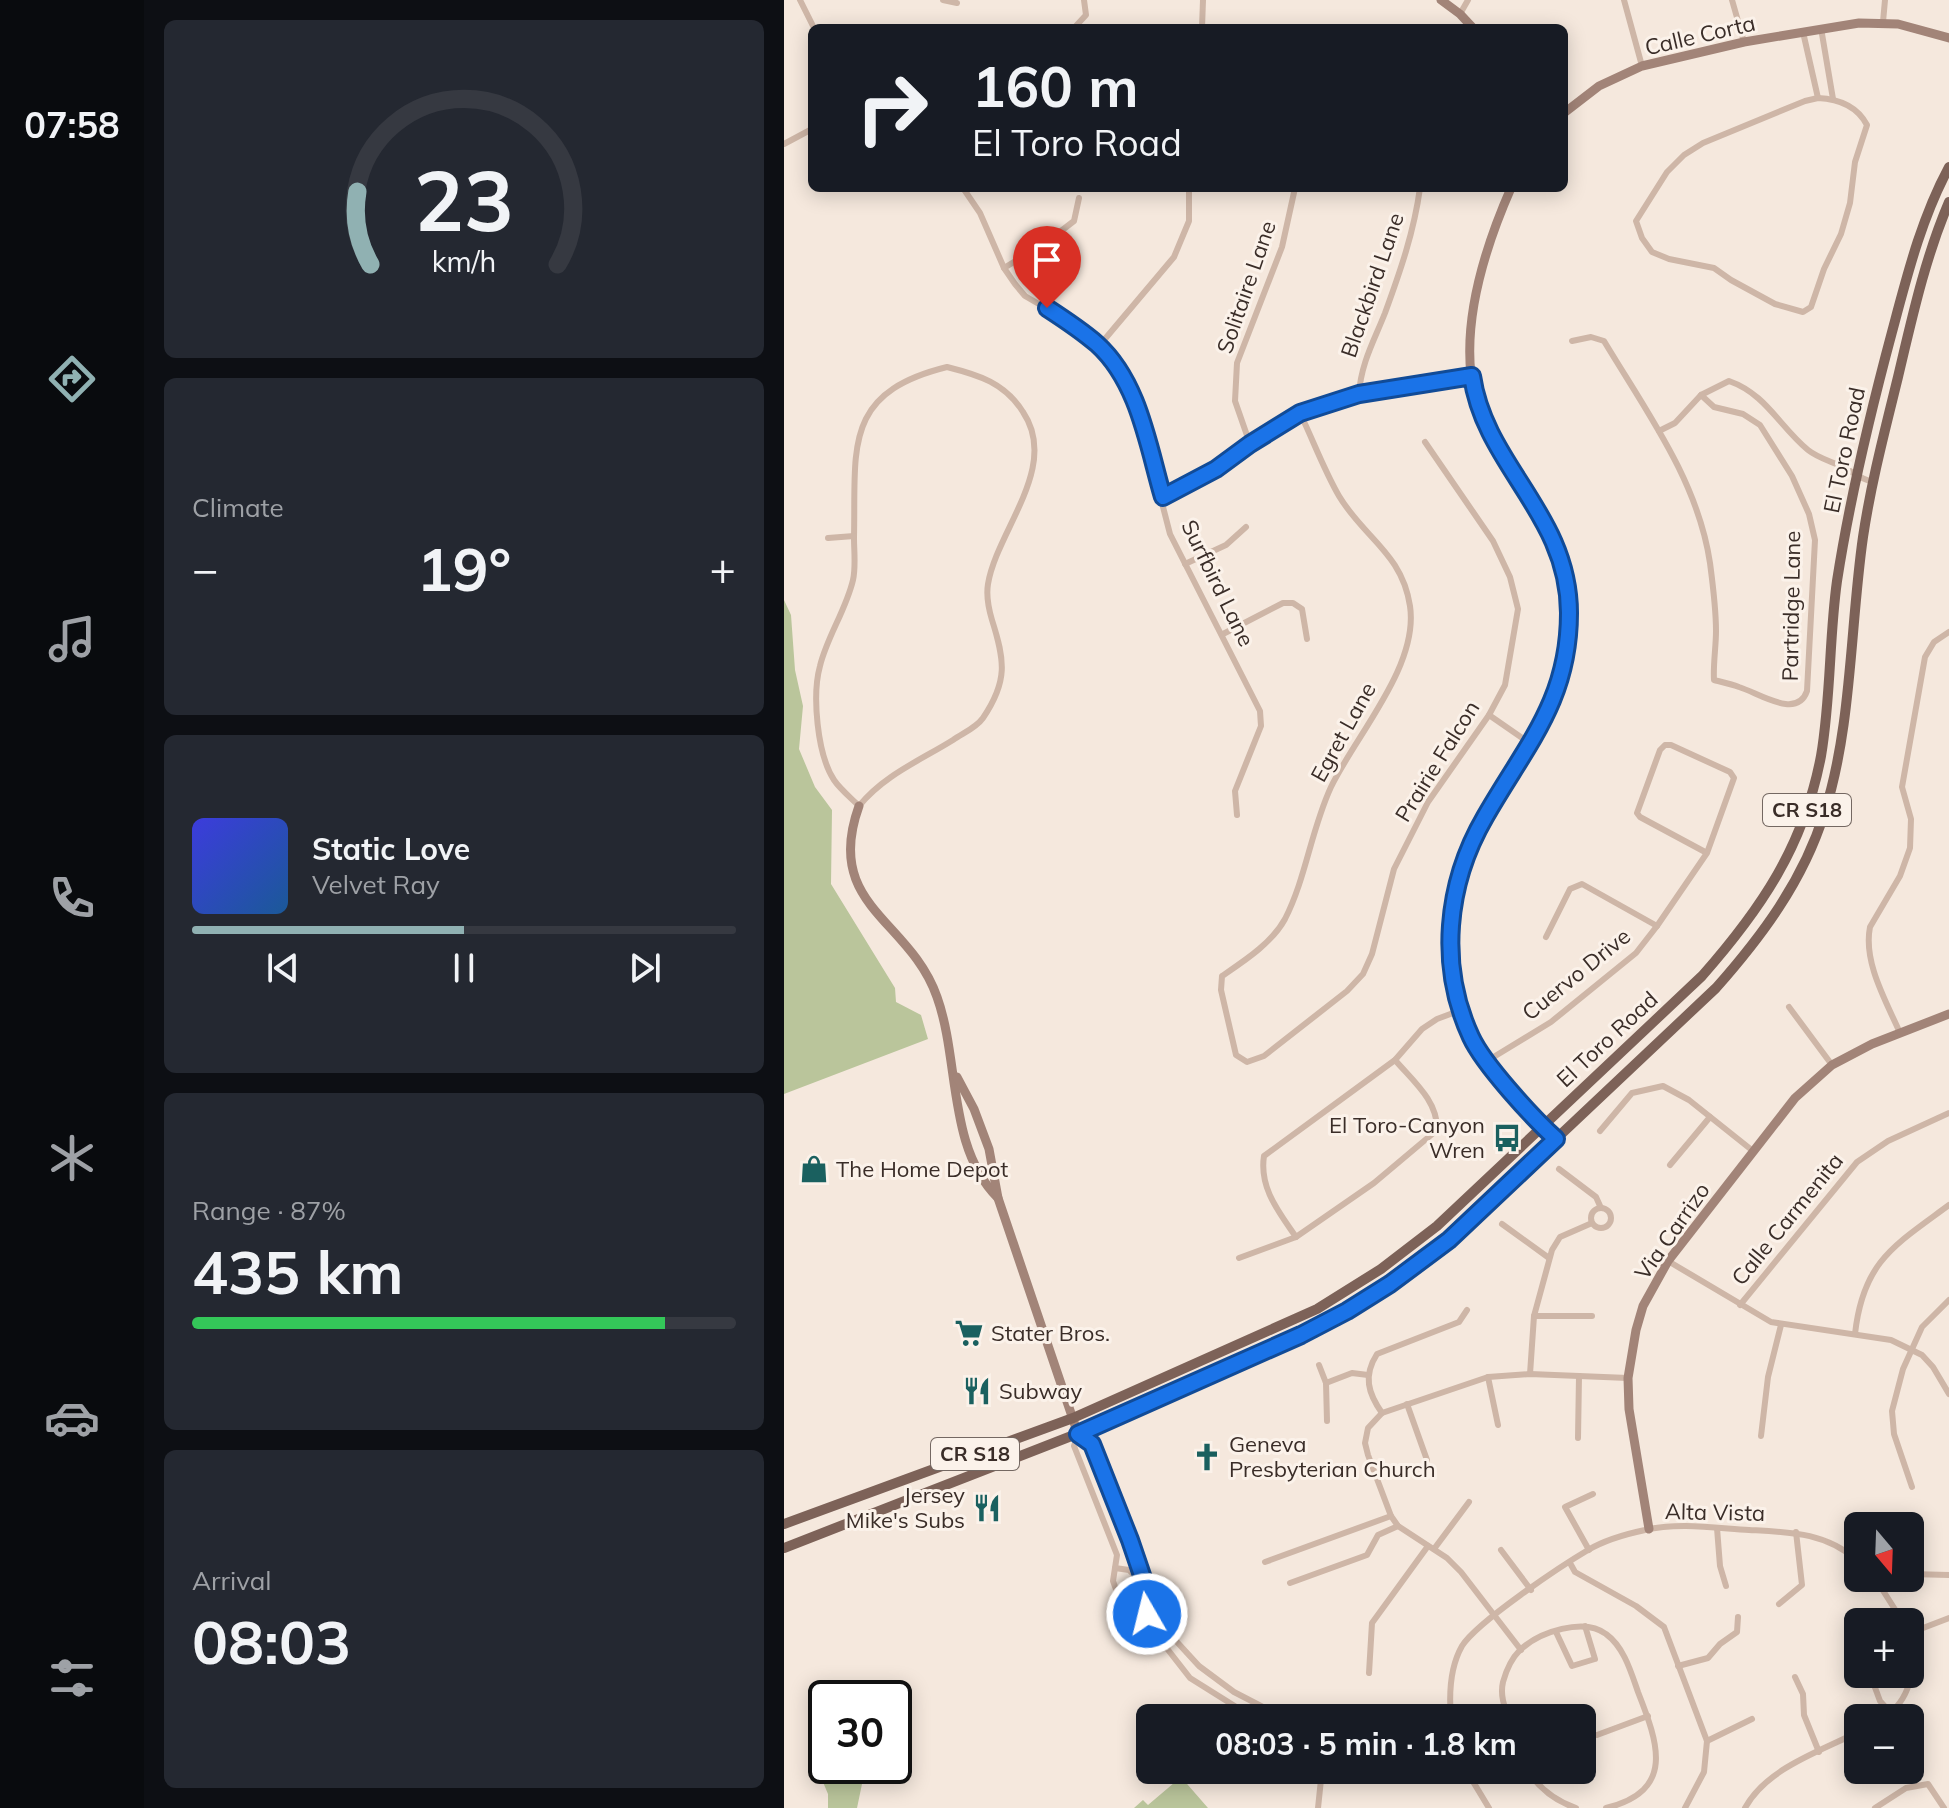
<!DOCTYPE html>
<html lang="en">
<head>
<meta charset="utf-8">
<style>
  body { margin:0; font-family:Mulish,sans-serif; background:#242831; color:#f1f3f6; height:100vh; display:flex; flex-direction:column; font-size:30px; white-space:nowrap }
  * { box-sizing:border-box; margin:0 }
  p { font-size:26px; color:#9ea1a6 }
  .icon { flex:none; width:44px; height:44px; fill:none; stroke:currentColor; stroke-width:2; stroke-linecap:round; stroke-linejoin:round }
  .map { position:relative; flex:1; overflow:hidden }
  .sheet { display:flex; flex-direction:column; gap:20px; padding:20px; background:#0d0f14; width:640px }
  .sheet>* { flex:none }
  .guide { position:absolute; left:24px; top:24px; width:760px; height:168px; border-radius:12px; box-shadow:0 4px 20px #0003; background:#171b24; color:#f1f3f6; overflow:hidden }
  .needle { width:52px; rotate:161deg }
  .fabs { position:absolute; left:1060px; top:1512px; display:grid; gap:16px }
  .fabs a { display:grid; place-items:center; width:80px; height:80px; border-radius:12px; background:#171b24; box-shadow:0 4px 20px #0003; font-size:40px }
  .speed { position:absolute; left:24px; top:1680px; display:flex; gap:16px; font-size:40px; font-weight:700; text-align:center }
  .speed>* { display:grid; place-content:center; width:104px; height:104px; border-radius:50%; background:#171b24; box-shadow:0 4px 20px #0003; line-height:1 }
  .speed .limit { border:4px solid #111; border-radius:12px; background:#fff; color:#111 }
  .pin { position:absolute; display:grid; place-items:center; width:68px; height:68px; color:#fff; margin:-82px -34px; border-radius:50% 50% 50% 0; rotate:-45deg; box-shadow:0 0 8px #0007 }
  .pin .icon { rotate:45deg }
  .me { position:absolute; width:88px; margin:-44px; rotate:352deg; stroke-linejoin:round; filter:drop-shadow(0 0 6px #0008) }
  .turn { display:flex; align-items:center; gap:28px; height:168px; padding:0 32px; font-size:36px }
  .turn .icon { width:104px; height:104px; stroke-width:2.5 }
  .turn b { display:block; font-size:56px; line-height:68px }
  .big { font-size:60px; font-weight:700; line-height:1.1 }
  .sheet .tile { flex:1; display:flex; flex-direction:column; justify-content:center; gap:12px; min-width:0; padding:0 28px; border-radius:12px; background:#242831 }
  .sheet .dial { align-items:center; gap:0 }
  .dial svg { height:208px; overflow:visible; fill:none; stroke:#363941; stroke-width:7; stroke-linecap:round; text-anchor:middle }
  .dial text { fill:#f1f3f6; stroke:none }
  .song { display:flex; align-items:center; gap:24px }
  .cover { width:96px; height:96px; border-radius:12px; background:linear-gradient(135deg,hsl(240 70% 55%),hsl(210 70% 35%)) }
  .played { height:8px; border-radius:4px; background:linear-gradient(90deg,#90b1b2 50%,#363941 50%) }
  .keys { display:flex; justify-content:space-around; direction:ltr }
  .heat { display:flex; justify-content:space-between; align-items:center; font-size:44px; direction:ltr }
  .charge { height:12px; border-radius:6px; background:linear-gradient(90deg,#34c759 87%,#363941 0) }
  .trip { position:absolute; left:352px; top:1704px; width:460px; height:80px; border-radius:12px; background:#171b24; box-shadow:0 4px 20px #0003; font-weight:700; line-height:80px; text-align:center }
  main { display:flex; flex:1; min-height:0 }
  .dock { display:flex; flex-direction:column; width:144px; justify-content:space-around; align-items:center; background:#090b0e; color:#9ea1a6 }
  .dock .icon { width:56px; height:56px }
  .dock .on { color:#90b1b2 }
  .dock b { font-size:36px; color:#f1f3f6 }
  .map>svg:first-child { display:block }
  .green { fill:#bac59b }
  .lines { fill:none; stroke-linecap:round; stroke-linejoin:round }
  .street { stroke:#ceb6a7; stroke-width:6 }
  .secondary { stroke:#a28478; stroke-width:9 }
  .primary { stroke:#7d6258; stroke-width:10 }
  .route-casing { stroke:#114b97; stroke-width:20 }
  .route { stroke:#1a73e8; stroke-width:14 }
  .labels { text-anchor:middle; stroke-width:6; stroke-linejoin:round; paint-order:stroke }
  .shield { fill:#fbf2ea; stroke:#746862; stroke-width:2 }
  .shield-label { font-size:20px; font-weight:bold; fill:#3a2d28 }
  .street-label { font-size:22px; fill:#3a2d28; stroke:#fbf2ea }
  .poi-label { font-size:22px; fill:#3a2d28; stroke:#fbf2ea; text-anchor:start }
</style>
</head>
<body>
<main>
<nav class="dock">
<b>07:58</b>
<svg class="icon on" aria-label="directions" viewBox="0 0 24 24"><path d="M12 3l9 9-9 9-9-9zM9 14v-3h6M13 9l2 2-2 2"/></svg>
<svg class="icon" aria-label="music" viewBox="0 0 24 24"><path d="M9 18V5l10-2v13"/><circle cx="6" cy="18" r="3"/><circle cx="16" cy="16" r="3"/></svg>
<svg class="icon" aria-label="phone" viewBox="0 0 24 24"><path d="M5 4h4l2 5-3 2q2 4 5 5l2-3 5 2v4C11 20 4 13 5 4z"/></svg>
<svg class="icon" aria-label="climate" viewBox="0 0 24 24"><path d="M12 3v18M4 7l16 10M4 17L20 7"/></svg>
<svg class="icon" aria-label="car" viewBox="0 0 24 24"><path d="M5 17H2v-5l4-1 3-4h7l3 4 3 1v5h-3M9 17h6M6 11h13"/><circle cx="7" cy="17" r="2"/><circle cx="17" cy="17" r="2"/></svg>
<svg class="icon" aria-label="filters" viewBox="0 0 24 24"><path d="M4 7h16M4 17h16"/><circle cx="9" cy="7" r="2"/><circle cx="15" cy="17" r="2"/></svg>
</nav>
<section class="sheet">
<div class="tile dial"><svg viewBox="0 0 100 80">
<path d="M14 69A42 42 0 1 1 86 69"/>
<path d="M14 69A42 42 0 0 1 9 41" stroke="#90b1b2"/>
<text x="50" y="56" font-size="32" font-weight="700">23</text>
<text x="50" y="72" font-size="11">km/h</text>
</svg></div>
<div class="tile"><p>Climate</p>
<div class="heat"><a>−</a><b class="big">19°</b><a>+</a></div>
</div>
<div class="tile">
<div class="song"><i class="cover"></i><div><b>Static Love</b><p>Velvet Ray</p></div></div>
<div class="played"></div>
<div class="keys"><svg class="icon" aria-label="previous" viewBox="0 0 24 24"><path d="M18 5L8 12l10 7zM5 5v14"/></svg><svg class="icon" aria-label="pause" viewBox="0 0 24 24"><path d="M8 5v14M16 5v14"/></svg><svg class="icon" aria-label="next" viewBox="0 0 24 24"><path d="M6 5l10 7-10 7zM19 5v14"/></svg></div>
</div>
<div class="tile"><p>Range · 87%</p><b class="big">435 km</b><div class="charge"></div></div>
<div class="tile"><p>Arrival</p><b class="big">08:03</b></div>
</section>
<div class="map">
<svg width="1165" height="1808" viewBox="0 0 1165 1808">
  <rect width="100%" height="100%" fill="#f5e8dd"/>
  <g class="green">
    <polygon points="0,600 7,615 11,670 19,706 15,749 31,787 48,810 47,884 111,988 112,1002 137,1015 144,1039 0,1094"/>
    <polygon points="42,1759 42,1766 75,1766 78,1784 73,1808 44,1808 44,1794 31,1763"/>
    <polygon points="397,1777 424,1808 350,1808 359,1800 364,1805"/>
  </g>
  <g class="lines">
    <g class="street">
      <polyline points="16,0 30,28"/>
      <polyline points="159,0 173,3"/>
      <polyline points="840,0 858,66"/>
      <polyline points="948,0 960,42"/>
      <polyline points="676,14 684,0"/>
      <polyline points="1099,22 1101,0"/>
      <polyline points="290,28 302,15 300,0"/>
      <polyline points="418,28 419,0"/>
      <polyline points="1037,28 1049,99"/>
      <polyline points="1019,32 1034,98"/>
      <path d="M1034,98C1055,99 1073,106 1083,125L1071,162L1066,203L1057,234L1040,269L1027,307L1019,312L991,304L947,280L930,268L885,259L868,252L858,238L852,221L883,172L900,155L919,143L1021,101Z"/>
      <polyline points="0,144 28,129"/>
      <polyline points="179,188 196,213 220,268 231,284 241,296 279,318 315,346 342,384 354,410 386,534 476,711 477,726 451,791 453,815"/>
      <polyline points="220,268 264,241 290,221 295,198"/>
      <path d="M788,341L807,337L820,341C862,411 914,481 926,563C929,586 932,608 932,631C932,647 929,664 930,680C938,682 947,684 955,687C975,693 1013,720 1023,691L1031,540L1025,514L1008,476L976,425L959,414L930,407L917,395"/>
      <polyline points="315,346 390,257 405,221 405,188"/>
      <path d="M163,367C195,375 221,383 239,412C276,467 213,530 204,584C202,596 205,610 208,620C221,661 224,681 199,718C192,728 179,733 169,740C137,760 100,775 75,806C67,798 56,789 50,780C33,754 28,695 36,666C43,637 62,610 69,580C72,567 70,551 70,538C72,448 58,393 163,367Z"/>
      <path d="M575,394C577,363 590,341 601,313C616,272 630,232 636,188"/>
      <path d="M516,413C529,440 540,470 555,496C580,538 618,553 626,606C635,666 572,735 547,787C527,830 522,878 501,919C488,943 460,961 438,976L437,990L452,1055L463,1062L480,1056L563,991L579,974L588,954L610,869L644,802L705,715L721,685L734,609L726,577L709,541L641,442"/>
      <path d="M875,431L891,423L917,395L945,381C982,394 995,426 1024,450C1034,458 1046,461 1057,466C1071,472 1072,478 1090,482"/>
      <polyline points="466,444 451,401 453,363 498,247 511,188"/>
      <polyline points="379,497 432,469 466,444 516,413 575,394 688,376"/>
      <polyline points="44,538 70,536"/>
      <polyline points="401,564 442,545 462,527"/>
      <polyline points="439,634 499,603 509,603 518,609 523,639"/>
      <polyline points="705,715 747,744"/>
      <polyline points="762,937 786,889 798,884 873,926"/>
      <polyline points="1005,1007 1048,1065"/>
      <path d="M1116,1033C1102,1001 1079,962 1086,927L1116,876L1126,848L1127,819L1118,787L1141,657L1150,642L1165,632"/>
      <polyline points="703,1061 767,1022 852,953 873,926 923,853 950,778 946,772 887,745 881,745 876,750 853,813 856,817 923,853"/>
      <polyline points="816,1131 848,1093 879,1086 905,1100 969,1151"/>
      <polyline points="886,1165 926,1117"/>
      <polyline points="775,1169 812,1197 817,1208"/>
      <circle cx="817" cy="1218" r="10"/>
      <polyline points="718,1224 765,1258"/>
      <path d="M512,1237C495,1212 475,1188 480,1156L611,1060L638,1029L653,1019L677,1010"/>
      <path d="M455,1258L512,1237L590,1183L653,1130C654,1101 629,1081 611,1060"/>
      <polyline points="884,1261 987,1322 1107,1340 1138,1355 1149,1367 1165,1394"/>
      <polyline points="956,1305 1073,1162 1104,1141 1165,1113"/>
      <polyline points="750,1316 808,1316"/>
      <path d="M1071,1334C1079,1261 1111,1245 1165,1205"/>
      <polyline points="535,1365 542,1383 543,1421"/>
      <polyline points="746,1374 750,1316 768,1250 776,1237 808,1223"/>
      <polyline points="704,1377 714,1425"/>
      <polyline points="542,1383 568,1373 584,1375"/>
      <polyline points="623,1404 643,1460"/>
      <path d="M598,1413C584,1393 579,1376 593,1354L675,1322L683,1310"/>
      <polyline points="977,1436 984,1377 997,1325"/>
      <polyline points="794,1438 795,1376"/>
      <polyline points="1128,1487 1110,1434 1108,1411 1119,1369 1138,1327 1165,1300"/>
      <polyline points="933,1528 936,1566 942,1586"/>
      <polyline points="650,1549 685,1502"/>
      <polyline points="717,1550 747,1590"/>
      <polyline points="805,1550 781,1507 809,1494"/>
      <polyline points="481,1562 607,1516"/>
      <polyline points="786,1563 791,1572 852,1606 880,1627 923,1741 920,1772 901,1808"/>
      <polyline points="331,1568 345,1570 358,1582"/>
      <polyline points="1126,1574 1165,1575"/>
      <polyline points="1091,1578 1119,1622"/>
      <polyline points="506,1583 583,1555 594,1535 614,1526"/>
      <polyline points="1096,1585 1113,1578"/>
      <polyline points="995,1604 1018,1585 1012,1532"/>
      <polyline points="350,1628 360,1622 363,1595"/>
      <polyline points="772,1632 788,1666 811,1659 801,1626"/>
      <polyline points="1126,1633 1165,1618"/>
      <polyline points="737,1650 677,1572 663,1558 614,1526 607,1516 584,1455 581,1443 584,1428 598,1413 704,1377 746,1374 844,1378"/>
      <polyline points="894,1666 924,1658 936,1644 953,1632 954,1617"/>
      <polyline points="585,1673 588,1623 644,1546"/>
      <polyline points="1086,1674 1096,1701 1107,1713"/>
      <polyline points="1011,1677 1019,1694 1020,1715 1035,1752"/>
      <polyline points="476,1718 465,1715 406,1678 374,1637 350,1628 342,1617 329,1581 333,1555 290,1446 294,1434 308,1444 363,1590 393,1642 415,1666 450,1692 487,1711 525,1718"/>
      <polyline points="626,1718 667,1714"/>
      <path d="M667,1718C665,1695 666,1667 678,1646C693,1622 777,1566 804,1550C821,1540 842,1534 861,1530C894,1522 932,1528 965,1530C1005,1532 1042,1532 1074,1561"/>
      <path d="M725,1718C720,1706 716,1695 719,1682C722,1671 728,1658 736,1650C755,1632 800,1617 822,1634C840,1647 847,1672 854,1692C874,1743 892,1791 822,1808"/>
      <path d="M1099,1718C1127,1701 1133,1666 1126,1637"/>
      <polyline points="813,1735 864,1716"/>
      <polyline points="923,1741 968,1719"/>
      <polyline points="682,1770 705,1808"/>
      <path d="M743,1770C755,1788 771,1801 792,1808"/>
      <polyline points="534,1808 538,1770"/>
      <path d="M961,1808C983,1768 1035,1752 1074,1732"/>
      <polyline points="1091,1808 1122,1788 1144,1784 1160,1808"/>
    </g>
    <g class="secondary">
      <polyline points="657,0 676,14 689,28"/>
      <polyline points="780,113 815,86 858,66 960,42 1075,23 1114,24 1165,38"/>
      <path d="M727,188C695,261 663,364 708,439C742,494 785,544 785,613C786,700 742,746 701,816C662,884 654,966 687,1037C700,1065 749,1118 772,1139"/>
      <path d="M75,806C39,906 126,919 153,997C176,1061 163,1147 214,1198"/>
      <polyline points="173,1077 190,1109 205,1149 214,1198 294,1434"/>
      <polyline points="865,1529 845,1409 844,1378 852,1330 859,1306 884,1261 1011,1098 1048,1065 1088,1044 1165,1014"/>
    </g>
    <g class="primary">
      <path d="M0,1524L289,1418L533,1309L597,1269L653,1226L918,976C977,909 1020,846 1037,756C1047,698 1045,638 1053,581C1066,497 1086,414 1108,332C1123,276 1137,219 1165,167"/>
      <path d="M0,1548L331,1419L541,1324L606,1284L665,1240L932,988C978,936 1019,881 1040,814C1068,728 1066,627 1079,537C1087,483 1101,430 1114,377C1128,318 1141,258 1165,202"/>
    </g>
  </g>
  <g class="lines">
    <defs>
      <path id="route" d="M263,308C280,319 298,331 313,344C355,382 364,446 379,497L432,469L466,444L516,413L575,394L688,376C701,466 785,514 785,613C785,701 742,745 701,817C662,884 654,966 687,1037C700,1065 749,1118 772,1139L665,1240L606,1284L563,1311L517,1335L294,1434L308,1444L346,1540L363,1590V1614"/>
    </defs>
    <use href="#route" class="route-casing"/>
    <use href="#route" class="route"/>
  </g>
  <defs>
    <symbol id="bus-bare" viewBox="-9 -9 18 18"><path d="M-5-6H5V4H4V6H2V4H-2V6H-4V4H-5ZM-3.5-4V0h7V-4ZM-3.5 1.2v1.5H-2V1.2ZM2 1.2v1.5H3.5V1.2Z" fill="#1a605f" stroke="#fbf2ea" stroke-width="2.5" paint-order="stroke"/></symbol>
    <symbol id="shop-bare" viewBox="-9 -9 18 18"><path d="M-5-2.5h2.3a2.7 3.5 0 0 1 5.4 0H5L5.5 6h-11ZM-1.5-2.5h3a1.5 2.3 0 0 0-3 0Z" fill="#1a605f" stroke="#fbf2ea" stroke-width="2.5" paint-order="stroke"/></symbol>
    <symbol id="supermarket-bare" viewBox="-9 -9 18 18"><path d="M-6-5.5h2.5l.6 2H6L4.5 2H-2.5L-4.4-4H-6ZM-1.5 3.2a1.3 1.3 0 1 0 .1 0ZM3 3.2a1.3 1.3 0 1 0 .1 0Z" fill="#1a605f" stroke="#fbf2ea" stroke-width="2.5" paint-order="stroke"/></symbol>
    <symbol id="restaurant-bare" viewBox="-9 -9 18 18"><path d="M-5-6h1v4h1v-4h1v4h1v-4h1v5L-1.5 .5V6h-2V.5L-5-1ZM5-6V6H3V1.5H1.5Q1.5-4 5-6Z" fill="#1a605f" stroke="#fbf2ea" stroke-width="2.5" paint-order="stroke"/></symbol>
    <symbol id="church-bare" viewBox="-9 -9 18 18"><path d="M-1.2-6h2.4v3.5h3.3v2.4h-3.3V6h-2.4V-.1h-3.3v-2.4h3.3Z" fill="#1a605f" stroke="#fbf2ea" stroke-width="2.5" paint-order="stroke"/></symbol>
  </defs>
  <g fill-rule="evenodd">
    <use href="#bus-bare" x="703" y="1118" width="40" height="40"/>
    <use href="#shop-bare" x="10" y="1149" width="40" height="40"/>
    <use href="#supermarket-bare" x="165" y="1313" width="40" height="40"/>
    <use href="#restaurant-bare" x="173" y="1371" width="40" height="40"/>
    <use href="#church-bare" x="403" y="1437" width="40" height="40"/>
    <use href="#restaurant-bare" x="183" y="1488" width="40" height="40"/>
  </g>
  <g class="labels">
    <g class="shield">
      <rect x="979" y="794" width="88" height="32" rx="6"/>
      <rect x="147" y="1438" width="88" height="32" rx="6"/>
    </g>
    <g class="shield-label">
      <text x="1023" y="817">CR S18</text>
      <text x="191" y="1461">CR S18</text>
    </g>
    <g class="street-label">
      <text transform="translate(916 35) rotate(-13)" y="8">Calle Corta</text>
      <text transform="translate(588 285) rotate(-71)" y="8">Blackbird Lane</text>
      <text transform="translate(462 287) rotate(-71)" y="8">Solitaire Lane</text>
      <text transform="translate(1060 450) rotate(-78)" y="8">El Toro Road</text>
      <text transform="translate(434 583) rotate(64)" y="8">Surfbird Lane</text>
      <text transform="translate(1007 606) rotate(-89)" y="8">Partridge Lane</text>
      <text transform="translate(559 732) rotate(-61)" y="8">Egret Lane</text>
      <text transform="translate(653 761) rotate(-58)" y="8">Prairie Falcon</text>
      <text transform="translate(792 974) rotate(-39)" y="8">Cuervo Drive</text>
      <text transform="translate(823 1039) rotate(-43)" y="8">El Toro Road</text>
      <text transform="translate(1003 1219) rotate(-51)" y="8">Calle Carmenita</text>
      <text transform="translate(888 1231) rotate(-55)" y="8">Via Carrizo</text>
      <text transform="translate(931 1512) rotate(1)" y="8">Alta Vista</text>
    </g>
    <g class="poi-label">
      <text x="701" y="1133" text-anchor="end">El Toro-Canyon<tspan x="701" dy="25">Wren</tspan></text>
      <text x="52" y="1177">The Home Depot</text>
      <text x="207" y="1341">Stater Bros.</text>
      <text x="215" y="1399">Subway</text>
      <text x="445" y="1452">Geneva<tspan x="445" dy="25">Presbyterian Church</tspan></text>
      <text x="181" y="1503" text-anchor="end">Jersey<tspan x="181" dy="25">Mike's Subs</tspan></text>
    </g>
  </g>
</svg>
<div class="fabs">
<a><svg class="needle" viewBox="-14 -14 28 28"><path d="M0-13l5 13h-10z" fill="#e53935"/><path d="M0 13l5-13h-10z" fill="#9ea1a6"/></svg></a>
<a>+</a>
<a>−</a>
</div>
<div class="speed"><div class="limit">30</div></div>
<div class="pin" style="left:263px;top:308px;background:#d93025"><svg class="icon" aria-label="arrive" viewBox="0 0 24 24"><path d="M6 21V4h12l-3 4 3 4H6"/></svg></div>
<svg class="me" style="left:363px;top:1614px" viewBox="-20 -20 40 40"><circle r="17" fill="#1a73e8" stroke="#fff" stroke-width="3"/><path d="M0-11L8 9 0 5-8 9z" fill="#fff"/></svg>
<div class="trip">08:03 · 5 min · 1.8 km</div>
<div class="guide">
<div class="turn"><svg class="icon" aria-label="right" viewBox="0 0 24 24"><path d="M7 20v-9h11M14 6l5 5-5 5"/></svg><div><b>160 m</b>El Toro Road</div></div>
</div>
</div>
</main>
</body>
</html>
